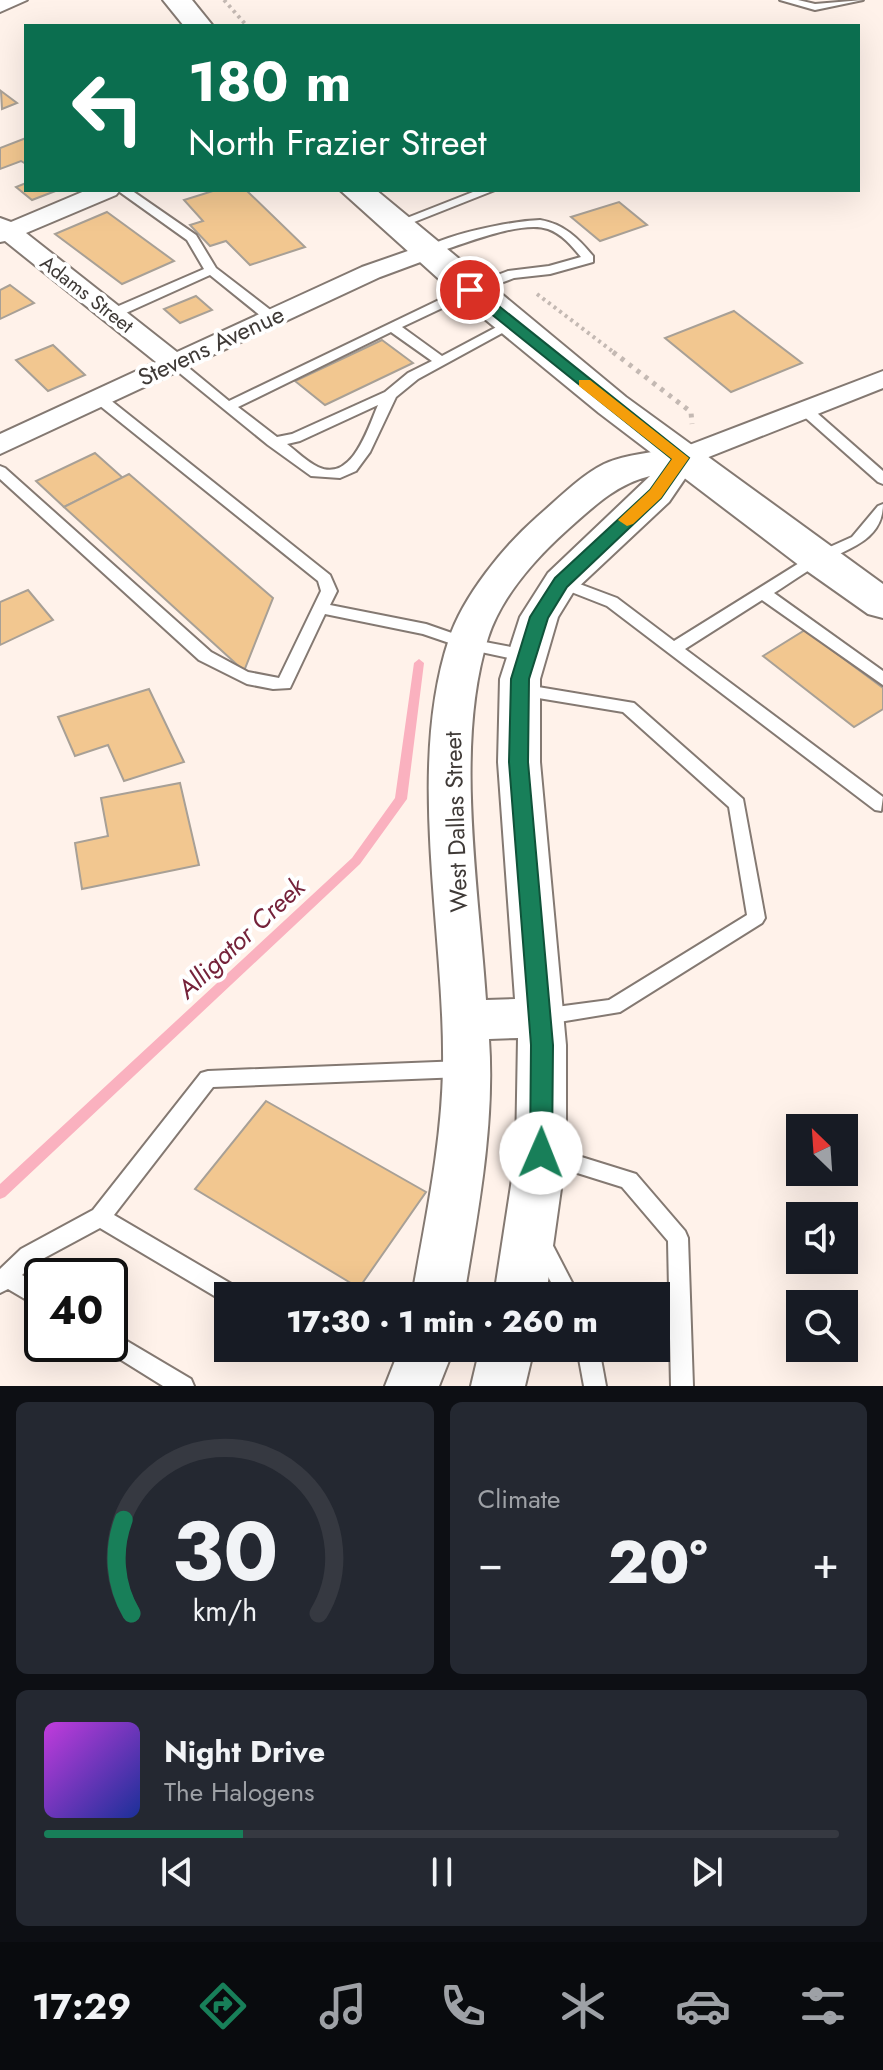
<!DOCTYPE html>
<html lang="en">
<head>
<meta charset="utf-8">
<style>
  body { margin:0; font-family:Jost,sans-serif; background:#242831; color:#f1f3f6; height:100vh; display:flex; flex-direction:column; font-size:30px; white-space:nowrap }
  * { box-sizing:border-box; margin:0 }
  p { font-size:26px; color:#9ea1a6 }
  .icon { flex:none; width:44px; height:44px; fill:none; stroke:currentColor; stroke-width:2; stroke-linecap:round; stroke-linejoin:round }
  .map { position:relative; height:1386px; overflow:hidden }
  .sheet { display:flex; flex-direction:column; gap:16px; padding:16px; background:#0d0f14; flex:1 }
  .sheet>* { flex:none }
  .banner { position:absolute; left:24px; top:24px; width:836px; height:168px; border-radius:0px; box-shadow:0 8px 32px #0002; background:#0b6e4f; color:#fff; overflow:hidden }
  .needle { width:52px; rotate:335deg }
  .buttons { position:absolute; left:786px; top:1114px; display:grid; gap:16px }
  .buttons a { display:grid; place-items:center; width:72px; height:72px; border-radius:0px; background:#171b24; box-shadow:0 8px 32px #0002; font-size:40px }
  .speed { position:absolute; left:24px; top:1258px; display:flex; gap:16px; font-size:40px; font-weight:700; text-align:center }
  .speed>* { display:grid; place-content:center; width:104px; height:104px; border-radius:50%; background:#171b24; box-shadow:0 8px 32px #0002; line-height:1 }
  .speed .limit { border:4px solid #111; border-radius:12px; background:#fff; color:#111 }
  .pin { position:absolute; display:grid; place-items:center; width:68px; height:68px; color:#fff; margin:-34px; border:4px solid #fff; border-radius:50%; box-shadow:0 2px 8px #0007 }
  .me { position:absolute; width:88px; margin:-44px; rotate:1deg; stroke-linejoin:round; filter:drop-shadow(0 0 6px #0008) }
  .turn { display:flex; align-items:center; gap:28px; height:168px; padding:0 32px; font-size:36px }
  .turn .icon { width:104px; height:104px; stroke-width:2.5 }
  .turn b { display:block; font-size:56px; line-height:68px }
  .big { font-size:60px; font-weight:800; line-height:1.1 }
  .sheet .widget { flex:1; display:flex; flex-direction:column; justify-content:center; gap:12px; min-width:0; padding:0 28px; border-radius:12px; background:#242831 }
  .sheet .dial { align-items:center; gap:0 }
  .dial svg { height:208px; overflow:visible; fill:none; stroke:#363941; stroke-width:7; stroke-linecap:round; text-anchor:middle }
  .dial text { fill:#f1f3f6; stroke:none }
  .song { display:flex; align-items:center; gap:24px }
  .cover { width:96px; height:96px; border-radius:12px; background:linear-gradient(135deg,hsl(290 70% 55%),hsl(230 70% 35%)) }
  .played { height:8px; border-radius:4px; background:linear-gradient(90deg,#187f59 25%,#363941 25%) }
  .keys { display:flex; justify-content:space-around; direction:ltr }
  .heat { display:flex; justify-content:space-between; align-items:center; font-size:44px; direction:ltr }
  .sheet .tiles { flex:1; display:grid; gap:16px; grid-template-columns:1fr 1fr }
  .widget:last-child { grid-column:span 2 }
  .trip { position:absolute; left:214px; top:1282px; width:456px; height:80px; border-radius:0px; background:#171b24; box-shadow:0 8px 32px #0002; font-weight:800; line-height:80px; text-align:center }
  .tab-bar { display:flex; height:128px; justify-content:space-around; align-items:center; background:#090b0e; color:#9ea1a6 }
  .tab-bar .icon { width:56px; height:56px }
  .tab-bar .current { color:#187f59 }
  .tab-bar b { font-size:36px; color:#f1f3f6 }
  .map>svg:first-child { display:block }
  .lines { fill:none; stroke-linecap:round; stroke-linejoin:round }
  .stream { fill:#fab1bf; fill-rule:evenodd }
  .building { fill:#f2c790; stroke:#a8a096; stroke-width:2 }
  .service-casing { stroke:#847972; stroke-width:4 }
  .minor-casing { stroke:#847972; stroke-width:4 }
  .tertiary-casing { stroke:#847972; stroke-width:4 }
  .primary-casing { stroke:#847972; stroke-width:4 }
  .path-far1 { stroke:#c4b9b3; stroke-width:4; stroke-dasharray:3 4; stroke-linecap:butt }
  .path { stroke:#c4b9b3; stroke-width:5; stroke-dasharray:4 6; stroke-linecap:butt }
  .service { fill:#fff; fill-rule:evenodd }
  .minor { fill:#fff; fill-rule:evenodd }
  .tertiary { fill:#fff; fill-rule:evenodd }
  .primary { fill:#fff; fill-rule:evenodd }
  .route { fill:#187f59; stroke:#10533a; stroke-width:2 }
  .slow { fill:#f59e0b }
  .labels { text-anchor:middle; stroke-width:8; stroke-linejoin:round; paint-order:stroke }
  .far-street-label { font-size:20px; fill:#3f3a37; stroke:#fff }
  .street-label { font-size:24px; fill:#3f3a37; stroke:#fff }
  .water-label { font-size:26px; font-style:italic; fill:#75223a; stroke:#fff }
</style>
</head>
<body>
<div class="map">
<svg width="883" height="1386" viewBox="0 0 883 1386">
  <rect width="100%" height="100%" fill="#fff2ea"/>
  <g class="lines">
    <polygon class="stream" points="419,659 424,663 407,799 360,864 5,1197 0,1199 0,1184 352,858 395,798 414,663"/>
  </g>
  <g class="building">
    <polygon points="1,91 17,103 2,109"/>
    <polygon points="26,138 26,164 21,161 0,169 0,148"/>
    <polygon points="26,183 26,190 58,190 32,200 16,187"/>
    <polygon points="216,190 246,190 305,247 250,265 226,241 210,246 190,225 203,221 184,200"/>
    <polygon points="619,202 647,225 600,241 571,217"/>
    <polygon points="107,212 174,261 122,284 55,234"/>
    <polygon points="10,285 34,303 0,319 0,290"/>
    <polygon points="196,296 212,310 180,323 164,309"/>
    <polygon points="734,311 802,363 731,392 665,338"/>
    <polygon points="382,340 413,363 325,405 295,381"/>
    <polygon points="53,345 85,375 48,391 16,360"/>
    <polygon points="95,453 123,478 64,507 36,481"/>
    <polygon points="129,474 273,598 244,671 64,507"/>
    <polygon points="28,590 53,620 0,645 0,602"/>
    <polygon points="805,630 883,688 883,709 854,727 763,656"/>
    <polygon points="149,689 184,762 124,781 108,745 75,756 58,717"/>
    <polygon points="180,783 199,865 82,889 75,843 108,836 101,798"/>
    <polygon points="266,1101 426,1192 359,1288 195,1189"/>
  </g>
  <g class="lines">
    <defs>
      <g id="service">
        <polygon points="780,0 798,0 815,4 863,0 815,10"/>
        <polygon points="117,190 131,190 196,235 216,268 277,315 277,321 267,321 210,275 117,317 107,317 107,311 204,269 187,240"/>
        <polygon points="478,190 495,190 399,228 395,229 389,225"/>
        <path d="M540,220C564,224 578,238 593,256V262L550,274L514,278L474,293L402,327L442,356L506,322L511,321L517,325L418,379L396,397L370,452L356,471L340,478L311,476L268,445L166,362L173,358L178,359L229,401L466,287L508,271L549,266L581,257C572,246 562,234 548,229C519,219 455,248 425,256L419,252C441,235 511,221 540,220ZM391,332L432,361L408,373L385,392L292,434L277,437L238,407ZM378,405C368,428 352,483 318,467C307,462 296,451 287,444L300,441Z"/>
        <polygon points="99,394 104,395 330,575 337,591 330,605 426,624 469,639 527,650 533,652 535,656 533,660 527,662 467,649 423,634 325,614 290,688 273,689 247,684 199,660 0,479 0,466 5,468 211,652 248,672 279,678 321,591 318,581 94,401 94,395"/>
        <polygon points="804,405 809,406 883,471 883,484 878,482 799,412 797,409"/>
        <path d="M883,504C883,540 849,548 823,562C806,571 790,583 774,593L883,671V685L762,600L685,649L883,797L881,811L875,810L607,606L556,586L553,582L561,577L617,598L674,641L812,555L852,537L878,506Z"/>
        <polygon points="520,684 634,703 743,799 765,918 762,923 620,1012 541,1025 534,1023 532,1017 534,1011 541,1009 609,1000 747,915 729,807 623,712 514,694 512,690"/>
        <polygon points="462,1061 469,1063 472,1069 469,1075 462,1077 213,1087 114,1215 240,1289 243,1296 228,1296 228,1304 100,1228 35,1263 22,1275 42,1287 42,1309 8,1289 0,1293 0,1269 21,1249 93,1210 201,1073 208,1071"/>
        <polygon points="546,1146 636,1174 685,1231 688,1238 693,1386 671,1386 668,1241 622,1187 539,1161 536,1155 539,1149"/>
        <polygon points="542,1236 549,1238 579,1296 558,1296 532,1245 535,1238"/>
        <polygon points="110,1331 191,1379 194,1386 163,1386 102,1348 101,1344 110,1344"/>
        <polygon points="577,1348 599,1348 606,1386 584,1386"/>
      </g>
      <g id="minor">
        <polygon points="0,0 27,0 0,12"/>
        <polygon points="87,190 120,190 116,195 26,233 177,352 362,267 425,245 437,252 434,257 380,277 0,454 0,434 156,362 5,241 0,242 0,218 11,222"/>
        <polygon points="883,371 883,388 691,464 671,464 667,458 671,452"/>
      </g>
      <g id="tertiary">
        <path d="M681,447L693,450L699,458L669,502L574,591L558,617L540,679V762L566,1045V1153L546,1296H494L516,1153L518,1038L489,1039C495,1124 478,1212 464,1296H412C425,1221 442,1144 443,1067C445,933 406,768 449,639C463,596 504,546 537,517C558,499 580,476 604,464C626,454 657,452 681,447ZM650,476L548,573L520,617L500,679L498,762L515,999L486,1000C479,890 454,744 488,638C501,597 535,559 566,531C592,508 616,484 650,476Z"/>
        <polygon points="400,1348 454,1348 439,1386 385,1386"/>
        <polygon points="480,1348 534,1348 525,1386 471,1386"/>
      </g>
      <g id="primary">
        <polygon points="163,0 192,0 213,26 184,26"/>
        <polygon points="340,190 376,190 626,397 883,584 883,618 868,614 800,566 599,413 470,307"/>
      </g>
    </defs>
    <use href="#service" class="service-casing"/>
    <use href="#minor" class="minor-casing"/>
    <use href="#tertiary" class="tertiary-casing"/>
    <use href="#primary" class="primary-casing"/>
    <g class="path-far1">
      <polyline points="224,0 247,26"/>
      <polyline points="537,294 616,354"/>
    </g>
    <polyline class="path" points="613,352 691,412 692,424"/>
    <use href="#service" class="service"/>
    <use href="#minor" class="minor"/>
    <use href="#tertiary" class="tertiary"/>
    <use href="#primary" class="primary"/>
  </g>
  <polygon class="route" points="465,287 475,287 689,458 661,498 567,587 548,618 529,679 528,762 553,1045 552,1153 549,1160 541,1163 533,1160 530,1153 531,1045 509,762 511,679 530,617 555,578 650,490 672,459 465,293"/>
  <polygon class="slow" points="579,380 590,380 689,458 661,498 633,524 627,526 618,520 650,490 672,459 579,386"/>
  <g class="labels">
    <g class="far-street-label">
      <text transform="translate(87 294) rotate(38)" y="7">Adams Street</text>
    </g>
    <g class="street-label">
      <text transform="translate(211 346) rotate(-25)" y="8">Stevens Avenue</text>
      <text transform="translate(456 822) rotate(-92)" y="8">West Dallas Street</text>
    </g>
    <g class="water-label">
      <text transform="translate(241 938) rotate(-43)" y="9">Alligator Creek</text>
    </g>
  </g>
</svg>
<div class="buttons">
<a><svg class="needle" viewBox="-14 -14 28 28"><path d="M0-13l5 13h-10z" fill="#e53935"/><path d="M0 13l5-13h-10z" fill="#9ea1a6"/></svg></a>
<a><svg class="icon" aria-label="sound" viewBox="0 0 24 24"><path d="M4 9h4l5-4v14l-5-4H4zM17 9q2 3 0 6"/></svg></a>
<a><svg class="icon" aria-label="search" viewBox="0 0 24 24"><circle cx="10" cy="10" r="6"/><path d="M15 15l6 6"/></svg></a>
</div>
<div class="speed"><div class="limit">40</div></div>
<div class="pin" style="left:470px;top:290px;background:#d93025"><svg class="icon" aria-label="arrive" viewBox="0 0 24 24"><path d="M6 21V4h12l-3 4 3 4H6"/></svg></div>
<svg class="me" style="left:541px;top:1153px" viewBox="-20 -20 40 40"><circle r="19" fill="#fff"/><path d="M0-13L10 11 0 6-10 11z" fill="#187f59"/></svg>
<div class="trip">17:30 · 1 min · 260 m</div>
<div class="banner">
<div class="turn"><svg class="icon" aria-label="left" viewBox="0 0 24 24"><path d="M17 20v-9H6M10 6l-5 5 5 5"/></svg><div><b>180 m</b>North Frazier Street</div></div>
</div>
</div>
<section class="sheet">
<div class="tiles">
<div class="widget dial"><svg viewBox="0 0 100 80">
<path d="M14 69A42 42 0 1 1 86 69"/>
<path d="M14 69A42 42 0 0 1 11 33" stroke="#187f59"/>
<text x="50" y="56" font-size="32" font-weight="700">30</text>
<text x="50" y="72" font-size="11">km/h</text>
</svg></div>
<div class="widget"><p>Climate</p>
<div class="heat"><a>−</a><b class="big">20°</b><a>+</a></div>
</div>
<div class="widget">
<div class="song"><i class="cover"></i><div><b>Night Drive</b><p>The Halogens</p></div></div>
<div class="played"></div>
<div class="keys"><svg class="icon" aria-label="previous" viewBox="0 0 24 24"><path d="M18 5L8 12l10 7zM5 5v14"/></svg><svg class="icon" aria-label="pause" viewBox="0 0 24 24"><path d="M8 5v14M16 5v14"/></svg><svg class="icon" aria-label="next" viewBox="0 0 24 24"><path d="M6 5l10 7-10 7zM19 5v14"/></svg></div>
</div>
</div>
</section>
<nav class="tab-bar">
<b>17:29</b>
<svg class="icon current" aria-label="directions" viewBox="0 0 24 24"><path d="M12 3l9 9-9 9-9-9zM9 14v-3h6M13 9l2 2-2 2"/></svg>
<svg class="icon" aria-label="music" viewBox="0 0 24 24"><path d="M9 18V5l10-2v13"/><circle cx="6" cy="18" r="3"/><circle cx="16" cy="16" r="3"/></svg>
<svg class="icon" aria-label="phone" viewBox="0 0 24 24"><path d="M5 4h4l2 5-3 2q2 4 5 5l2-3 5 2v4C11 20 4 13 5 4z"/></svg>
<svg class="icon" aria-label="climate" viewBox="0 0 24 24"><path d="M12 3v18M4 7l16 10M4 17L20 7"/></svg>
<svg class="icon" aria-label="car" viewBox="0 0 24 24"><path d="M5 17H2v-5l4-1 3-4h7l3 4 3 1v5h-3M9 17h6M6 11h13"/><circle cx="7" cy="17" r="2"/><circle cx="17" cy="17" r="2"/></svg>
<svg class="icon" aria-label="filters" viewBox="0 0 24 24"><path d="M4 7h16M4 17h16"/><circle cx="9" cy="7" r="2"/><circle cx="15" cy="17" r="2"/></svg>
</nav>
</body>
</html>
